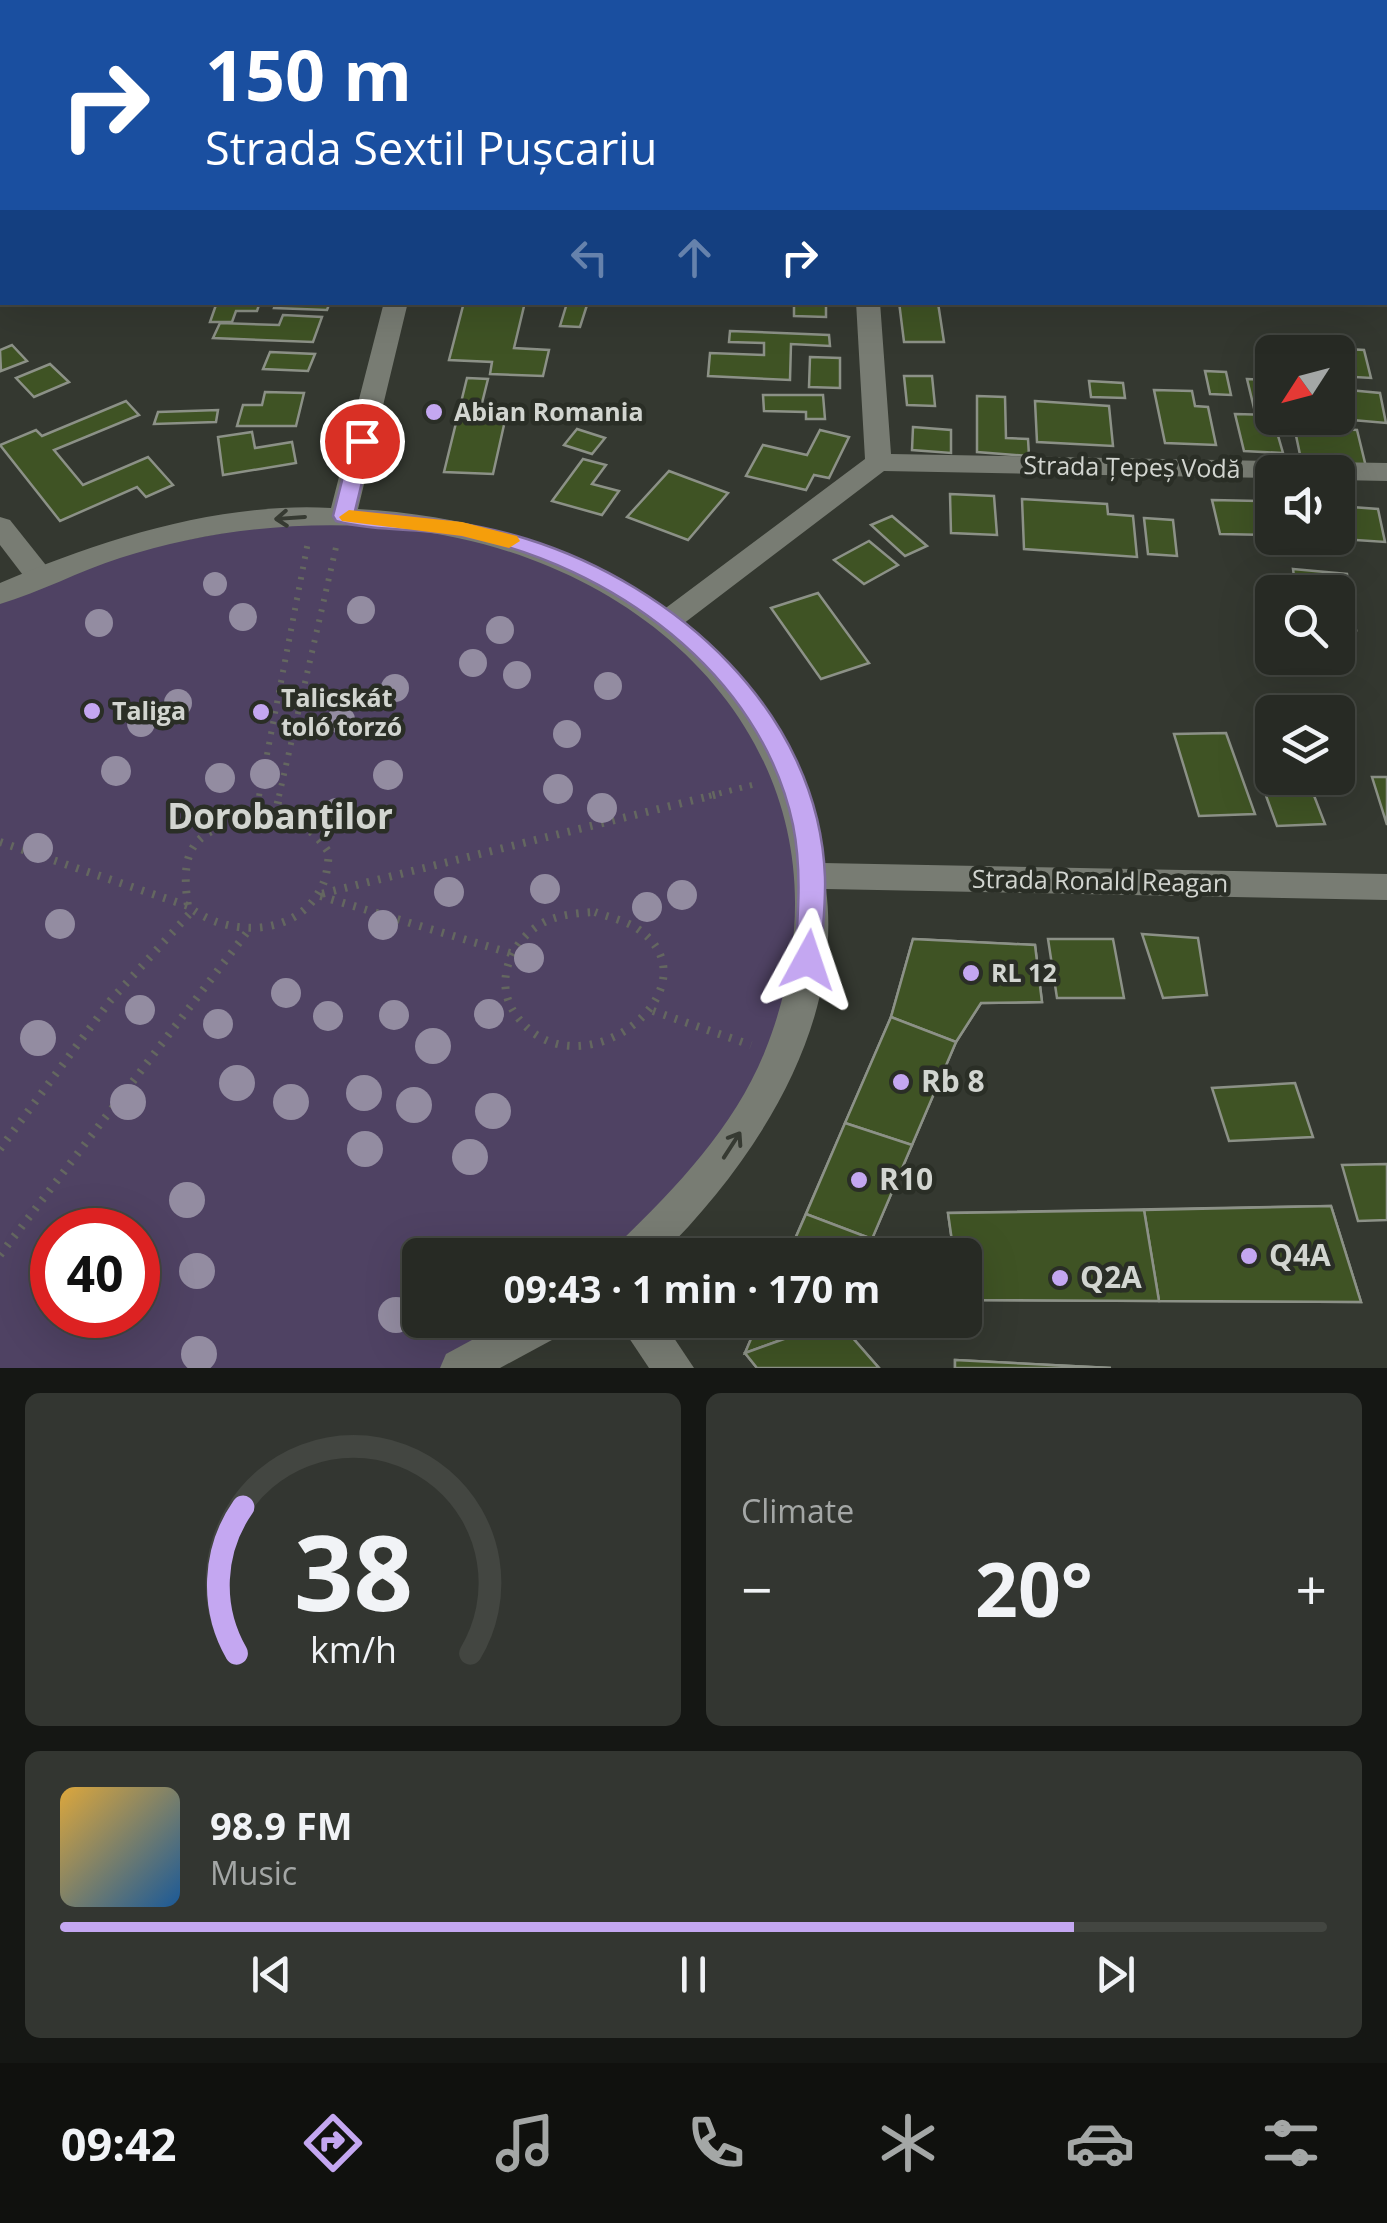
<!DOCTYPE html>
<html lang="en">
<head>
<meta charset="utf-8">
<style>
  body { margin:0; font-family:"Open Sans",sans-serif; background:#333631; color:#f1f3f6; height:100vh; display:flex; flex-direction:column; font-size:38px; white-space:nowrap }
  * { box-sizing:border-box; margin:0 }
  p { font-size:32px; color:#a4a7a6 }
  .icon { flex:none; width:55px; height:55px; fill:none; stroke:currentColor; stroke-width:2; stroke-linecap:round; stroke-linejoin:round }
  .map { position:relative; height:1368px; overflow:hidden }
  .sheet { display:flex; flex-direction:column; gap:25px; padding:25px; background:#151714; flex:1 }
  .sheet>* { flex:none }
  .top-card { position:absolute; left:0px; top:0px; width:1388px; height:305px; box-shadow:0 10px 40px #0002,0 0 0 2px #434641; background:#1a4fa0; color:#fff; overflow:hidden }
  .needle { width:65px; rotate:234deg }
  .fabs { position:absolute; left:1255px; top:335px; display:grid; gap:20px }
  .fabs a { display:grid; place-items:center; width:100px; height:100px; border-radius:15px; background:#272a24; box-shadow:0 10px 40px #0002,0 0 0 2px #434641; font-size:50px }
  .speed { position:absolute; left:30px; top:1208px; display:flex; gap:20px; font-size:50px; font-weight:700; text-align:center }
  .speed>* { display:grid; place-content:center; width:130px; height:130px; border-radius:50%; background:#272a24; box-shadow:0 10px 40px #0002,0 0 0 2px #434641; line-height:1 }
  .speed .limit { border:15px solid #d22; background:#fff; color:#111 }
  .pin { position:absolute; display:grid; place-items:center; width:85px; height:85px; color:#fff; margin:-42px; border:5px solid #fff; border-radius:50%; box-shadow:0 2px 10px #0007 }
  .me { position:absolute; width:110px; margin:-55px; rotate:5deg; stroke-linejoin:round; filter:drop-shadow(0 0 8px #0008) }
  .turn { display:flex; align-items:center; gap:35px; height:210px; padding:0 40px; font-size:45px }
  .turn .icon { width:130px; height:130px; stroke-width:2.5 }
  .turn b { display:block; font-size:70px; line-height:85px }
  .lanes { display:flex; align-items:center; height:95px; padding:0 40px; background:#0003; justify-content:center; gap:50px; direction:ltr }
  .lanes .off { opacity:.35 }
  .big { font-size:75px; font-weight:700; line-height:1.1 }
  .sheet .card { flex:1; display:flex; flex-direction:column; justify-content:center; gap:15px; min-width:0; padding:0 35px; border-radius:15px; background:#333631 }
  .sheet .dial { align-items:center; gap:0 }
  .dial svg { height:260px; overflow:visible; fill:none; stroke:#434641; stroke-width:7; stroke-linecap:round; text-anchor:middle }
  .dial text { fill:#f1f3f6; stroke:none }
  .song { display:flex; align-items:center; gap:30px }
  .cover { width:120px; height:120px; border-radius:15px; background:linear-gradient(135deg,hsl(40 70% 55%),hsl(210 70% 35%)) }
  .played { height:10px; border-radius:5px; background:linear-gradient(90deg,#c4a7f1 80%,#434641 80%) }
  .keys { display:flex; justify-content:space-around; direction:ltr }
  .heat { display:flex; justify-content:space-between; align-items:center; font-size:55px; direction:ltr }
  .sheet .tiles { flex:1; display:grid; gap:25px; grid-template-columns:1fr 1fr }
  .card:last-child { grid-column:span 2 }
  .trip { position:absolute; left:402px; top:1238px; width:580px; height:100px; border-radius:15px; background:#272a24; box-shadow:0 10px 40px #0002,0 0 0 2px #434641; font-weight:700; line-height:100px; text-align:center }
  .menu { display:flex; height:160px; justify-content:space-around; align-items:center; background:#10110e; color:#a4a7a6 }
  .menu .icon { width:70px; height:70px }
  .menu .selected { color:#c4a7f1 }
  .menu b { font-size:45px; color:#f1f3f6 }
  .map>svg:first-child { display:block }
  .green { fill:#4f4263; fill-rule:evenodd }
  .building { fill:#3f5324; stroke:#8c9187; stroke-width:2.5 }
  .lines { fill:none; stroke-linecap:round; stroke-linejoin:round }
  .path-far1 { stroke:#646760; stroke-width:6; stroke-dasharray:2.5 8; stroke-linecap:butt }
  .path { stroke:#646760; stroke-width:8; stroke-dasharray:2.5 9; stroke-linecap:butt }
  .street { fill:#787c73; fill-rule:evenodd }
  .secondary { fill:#787c73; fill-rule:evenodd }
  .tree { fill:#938ca1 }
  .oneway { stroke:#363a32 }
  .route { fill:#c4a7f1; stroke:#7f6d9d; stroke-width:2.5 }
  .slow { fill:#f59e0b }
  .poi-dot { fill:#c4a7f1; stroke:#2a2e26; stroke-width:4 }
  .labels { text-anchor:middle; stroke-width:9; stroke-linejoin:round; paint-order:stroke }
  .poi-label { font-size:25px; font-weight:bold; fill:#d2d5d0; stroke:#2a2e26; text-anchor:start }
  .street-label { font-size:25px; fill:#d2d5d0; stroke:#2a2e26 }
  .near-poi-label { font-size:30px; font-weight:bold; fill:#d2d5d0; stroke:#2a2e26; text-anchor:start }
  .district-label { font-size:35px; font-weight:bold; fill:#d2d5d0; stroke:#2a2e26 }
</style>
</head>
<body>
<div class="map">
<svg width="1387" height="1368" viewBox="0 0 1387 1368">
  <rect width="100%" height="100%" fill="#343830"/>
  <path class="green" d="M313,516L522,544L706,652L805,823L782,1055L634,1255H420V1320H549L460,1368H0V594L85,559ZM52,1230H138V1315H52Z"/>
  <g class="building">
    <polygon points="217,302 260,302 257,311 236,311 232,322 210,322"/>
    <polygon points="276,302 330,302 327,310 274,308"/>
    <polygon points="464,302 525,302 514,348 549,350 543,376 490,374 492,362 449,360"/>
    <polygon points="794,302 826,302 826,317 794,316"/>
    <polygon points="899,302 980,302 980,303 938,303 944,342 904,342"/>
    <polygon points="567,303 587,305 580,327 560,326"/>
    <polygon points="283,315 322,317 313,342 213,338 220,323 279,325"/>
    <polygon points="730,331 829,335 830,346 791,344 790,380 708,376 710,353 764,355 764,343 729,342"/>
    <polygon points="12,345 27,361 1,371 0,350"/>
    <polygon points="1329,348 1364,350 1371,378 1338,376 1338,352 1330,352"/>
    <polygon points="270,352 315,354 308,371 263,369"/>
    <polygon points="810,357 840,358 840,388 809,387"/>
    <polygon points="50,364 69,382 34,397 16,378"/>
    <polygon points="1205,371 1226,372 1231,395 1210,394"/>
    <polygon points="904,376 932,376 935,406 907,405"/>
    <polygon points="467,378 488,379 479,415 506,416 493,474 444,472"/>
    <polygon points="1247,379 1266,380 1272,409 1254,408"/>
    <polygon points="1089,381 1123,383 1125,398 1091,397"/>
    <polygon points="1338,389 1380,393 1386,423 1341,419"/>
    <polygon points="1154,390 1192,391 1195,406 1208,407 1216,445 1165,443"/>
    <polygon points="265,392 304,393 296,426 237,426 243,405 262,405"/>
    <polygon points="763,395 823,395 825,419 806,419 806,412 764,411"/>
    <polygon points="977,396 1005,397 1006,438 1028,439 1029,456 977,452"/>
    <polygon points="126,401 139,415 54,450 83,485 148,457 173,485 146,497 137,487 60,521 0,445 36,430 42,436"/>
    <polygon points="1035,401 1109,406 1113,446 1037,442"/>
    <polygon points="218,410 216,422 154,424 158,412"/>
    <polygon points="1235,414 1272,415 1283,453 1244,451"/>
    <polygon points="1294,426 1357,430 1366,467 1302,464"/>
    <polygon points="913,427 951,430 951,453 912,450"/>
    <polygon points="577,429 605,438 592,454 564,445"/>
    <polygon points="820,430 849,437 829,478 814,475 806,490 746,476 763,445 807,455"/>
    <polygon points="252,432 255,448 292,442 296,463 223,475 218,437"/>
    <polygon points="583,459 606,465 592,484 619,491 602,515 552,501"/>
    <polygon points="669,471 728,493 688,540 627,517"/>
    <polygon points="950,494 994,496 997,535 951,533"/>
    <polygon points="1022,499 1107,504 1108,514 1133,516 1137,557 1024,549"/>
    <polygon points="1212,500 1259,501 1269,535 1220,534"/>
    <polygon points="1338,506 1378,509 1385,542 1341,539"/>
    <polygon points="892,516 927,546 905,556 871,525"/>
    <polygon points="1144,518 1173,520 1177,556 1148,554"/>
    <polygon points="869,541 898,565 864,584 834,560"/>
    <polygon points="1293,569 1347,574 1356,630 1338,628 1338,592 1296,592"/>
    <polygon points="818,593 869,663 821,679 771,608"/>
    <polygon points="1226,733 1255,814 1199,816 1174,734"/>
    <polygon points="1372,777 1387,777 1387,825"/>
    <polygon points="1308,780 1325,824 1277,826 1261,782"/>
    <polygon points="1142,934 1198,938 1207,995 1163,998"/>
    <polygon points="913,939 1035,945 1042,1002 981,1003 956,1042 865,1255 788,1255 891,1017"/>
    <polygon points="913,939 1035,945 1042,1002 981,1003 956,1042 891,1017"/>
    <polygon points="1048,939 1113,939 1124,998 1057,998"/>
    <polygon points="891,1017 956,1042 912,1145 845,1123"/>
    <polygon points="1295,1083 1313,1137 1229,1141 1212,1088"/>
    <polygon points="845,1123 912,1145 872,1239 806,1214"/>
    <polygon points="1387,1164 1387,1220 1358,1221 1342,1165"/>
    <polygon points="1331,1206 1361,1302 965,1300 965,1255 954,1255 948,1213"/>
    <polygon points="1331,1206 1361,1302 1159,1301 1144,1210"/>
    <polygon points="1144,1210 1159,1301 965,1300 965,1255 954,1255 948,1213"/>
    <polygon points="806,1214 872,1239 865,1255 788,1255"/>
    <polygon points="759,1320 837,1320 879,1368 757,1368 745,1353"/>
    <polygon points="759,1320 836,1320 745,1353"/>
    <polygon points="837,1320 879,1368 757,1368 745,1353"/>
    <polygon points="955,1360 1111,1368 955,1368"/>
    <polygon points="955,1360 1111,1368 955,1368"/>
  </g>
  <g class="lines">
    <g class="path-far1">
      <polyline points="259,796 308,542"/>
      <polyline points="279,796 337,543"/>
      <polyline points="709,796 756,784"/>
    </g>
    <g class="path">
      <polyline points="255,815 259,794"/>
      <polyline points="275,815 280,794"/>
      <path d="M256,817C292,820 308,821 329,853C328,862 327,875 323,884C300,938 227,938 188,906C179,844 196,830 256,817Z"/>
      <polyline points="0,842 188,906"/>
      <path d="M595,912C608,917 627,921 638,929C722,987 578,1101 516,1015C491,981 513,935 549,920C564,914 580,913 595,912Z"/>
      <polyline points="510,953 317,895 718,794"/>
      <polyline points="653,1011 751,1045"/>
      <polyline points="0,1149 110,1001 192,911"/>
      <polyline points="0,1255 248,931"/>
    </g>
    <g class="street">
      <polygon points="322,0 346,0 348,2 324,2"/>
      <rect x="1385" y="25" width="2" height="12"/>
      <rect x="0" y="183" width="2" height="14"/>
      <rect x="1385" y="215" width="2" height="14"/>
      <polygon points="856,302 880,302 891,454 1387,463 1387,481 1338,480 1338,472 1272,472 1272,478 884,471 679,627 659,627 655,620 659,613 865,459"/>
      <polygon points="0,517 10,520 49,569 53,576 49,583 29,583 0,545"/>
      <polygon points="617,1320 662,1320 694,1368 649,1368"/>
    </g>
    <g class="secondary">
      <polygon points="455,0 475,0 475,2 456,2"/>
      <path d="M384,302H408L358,509C572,520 793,631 823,863L1387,874V900L826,889C844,1027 754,1163 661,1255H615L620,1242C677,1187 735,1126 765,1051C874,778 671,559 403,529C308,519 210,529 120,558C79,571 41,592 0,604V583C102,539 219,502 331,508Z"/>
      <polygon points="509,1320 569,1320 563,1334 500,1368 440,1368 446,1354"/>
    </g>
  </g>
  <g class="tree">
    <circle cx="215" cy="584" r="12"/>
    <circle cx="361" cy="610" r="14"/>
    <circle cx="243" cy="617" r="14"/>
    <circle cx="99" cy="623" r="14"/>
    <circle cx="500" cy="630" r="14"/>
    <circle cx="473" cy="663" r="14"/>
    <circle cx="517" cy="675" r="14"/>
    <circle cx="608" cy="686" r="14"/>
    <circle cx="395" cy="688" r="14"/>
    <circle cx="178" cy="703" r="14"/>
    <circle cx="341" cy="720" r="14"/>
    <circle cx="141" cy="723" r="14"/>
    <circle cx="567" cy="734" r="14"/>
    <circle cx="116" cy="771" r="15"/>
    <circle cx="265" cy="774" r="15"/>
    <circle cx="388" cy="775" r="15"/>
    <circle cx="220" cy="778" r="15"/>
    <circle cx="558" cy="789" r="15"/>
    <circle cx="602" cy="808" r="15"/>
    <circle cx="337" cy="813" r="15"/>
    <circle cx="38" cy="848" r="15"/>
    <circle cx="545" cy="889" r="15"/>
    <circle cx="449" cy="892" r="15"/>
    <circle cx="682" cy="895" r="15"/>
    <circle cx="647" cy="907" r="15"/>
    <circle cx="60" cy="924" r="15"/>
    <circle cx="383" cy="925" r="15"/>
    <circle cx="529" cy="958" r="15"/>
    <circle cx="286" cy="993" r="15"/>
    <circle cx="140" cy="1010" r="15"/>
    <circle cx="489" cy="1014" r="15"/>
    <circle cx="394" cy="1015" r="15"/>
    <circle cx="328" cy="1016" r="15"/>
    <circle cx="218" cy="1024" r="15"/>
    <circle cx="38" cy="1038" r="18"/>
    <circle cx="433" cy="1046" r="18"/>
    <circle cx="237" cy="1083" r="18"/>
    <circle cx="364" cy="1093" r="18"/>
    <circle cx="128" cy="1102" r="18"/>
    <circle cx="291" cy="1102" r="18"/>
    <circle cx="414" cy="1105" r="18"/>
    <circle cx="493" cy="1111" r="18"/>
    <circle cx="365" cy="1149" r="18"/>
    <circle cx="470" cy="1157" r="18"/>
    <circle cx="187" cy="1200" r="18"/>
    <circle cx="197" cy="1271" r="18"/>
    <circle cx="396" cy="1315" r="18"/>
    <circle cx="199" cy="1354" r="18"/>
  </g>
  <defs><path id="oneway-shaft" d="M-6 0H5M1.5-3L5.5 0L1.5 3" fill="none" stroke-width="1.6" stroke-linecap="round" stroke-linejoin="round" transform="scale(2.5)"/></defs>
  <g class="oneway">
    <use href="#oneway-shaft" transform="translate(290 518) rotate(176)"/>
    <use href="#oneway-shaft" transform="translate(732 1145) rotate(-57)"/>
  </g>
  <path class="route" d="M362,435L372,441L355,511C413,517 470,521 527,539C675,585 819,712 825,877C826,904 822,933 821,960L817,968L808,971L799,968L795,960C798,914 802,870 793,825C761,672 610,565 464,536C422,528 377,532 336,521L333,516L352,441Z"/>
  <polygon class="slow" points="349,510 462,522 517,536 520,541 509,548 462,536 342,521 339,517"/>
  <g class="poi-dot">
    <circle cx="434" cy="412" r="10"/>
    <circle cx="92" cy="711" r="10"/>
    <circle cx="261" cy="712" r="10"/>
    <circle cx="971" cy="973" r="10"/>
    <circle cx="901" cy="1082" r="10"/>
    <circle cx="859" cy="1180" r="10"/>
    <circle cx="1249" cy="1256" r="10"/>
    <circle cx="1060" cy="1278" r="10"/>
  </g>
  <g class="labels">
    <g class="poi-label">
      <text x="454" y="421">Abian Romania</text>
      <text x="281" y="707">Talicskát<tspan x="281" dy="29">toló torzó</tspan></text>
      <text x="112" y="720">Taliga</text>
      <text x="991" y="982">RL 12</text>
    </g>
    <g class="street-label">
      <text transform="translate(1132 467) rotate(1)" y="9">Strada Țepeș Vodă</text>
      <text transform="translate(1100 881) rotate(1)" y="9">Strada Ronald Reagan</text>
    </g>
    <g class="near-poi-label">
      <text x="921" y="1092">Rb 8</text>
      <text x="879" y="1190">R10</text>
      <text x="1269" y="1266">Q4A</text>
      <text x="1080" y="1288">Q2A</text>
    </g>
    <g class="district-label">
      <text x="280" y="829">Dorobanților</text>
    </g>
  </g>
</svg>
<div class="fabs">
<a><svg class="needle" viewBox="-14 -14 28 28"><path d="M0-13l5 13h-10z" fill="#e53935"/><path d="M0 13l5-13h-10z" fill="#a4a7a6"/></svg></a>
<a><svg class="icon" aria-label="sound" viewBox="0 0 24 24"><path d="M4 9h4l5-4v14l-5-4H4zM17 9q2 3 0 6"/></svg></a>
<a><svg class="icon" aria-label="search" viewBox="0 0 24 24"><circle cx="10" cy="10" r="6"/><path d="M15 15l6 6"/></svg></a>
<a><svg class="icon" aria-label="layers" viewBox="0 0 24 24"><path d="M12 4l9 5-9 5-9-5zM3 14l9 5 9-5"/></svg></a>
</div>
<div class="speed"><div class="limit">40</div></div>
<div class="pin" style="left:362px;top:441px;background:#d93025"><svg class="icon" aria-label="arrive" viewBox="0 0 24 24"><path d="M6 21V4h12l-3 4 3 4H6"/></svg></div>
<svg class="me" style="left:808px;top:960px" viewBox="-20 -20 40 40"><path d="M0-17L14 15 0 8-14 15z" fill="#c4a7f1" stroke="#fff" stroke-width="4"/></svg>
<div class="trip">09:43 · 1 min · 170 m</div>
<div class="top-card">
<div class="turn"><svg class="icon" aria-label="right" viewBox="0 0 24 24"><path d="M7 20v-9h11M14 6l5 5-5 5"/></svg><div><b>150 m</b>Strada Sextil Pușcariu</div></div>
<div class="lanes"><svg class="icon off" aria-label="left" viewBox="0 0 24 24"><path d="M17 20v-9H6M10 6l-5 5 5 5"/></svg><svg class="icon off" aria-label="ahead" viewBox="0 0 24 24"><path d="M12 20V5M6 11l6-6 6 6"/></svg><svg class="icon" aria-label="right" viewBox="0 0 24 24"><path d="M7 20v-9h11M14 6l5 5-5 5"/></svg></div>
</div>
</div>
<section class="sheet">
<div class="tiles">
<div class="card dial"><svg viewBox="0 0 100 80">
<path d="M14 69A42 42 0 1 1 86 69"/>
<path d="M14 69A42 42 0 0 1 16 24" stroke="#c4a7f1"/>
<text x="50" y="56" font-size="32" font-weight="700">38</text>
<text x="50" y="72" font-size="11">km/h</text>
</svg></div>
<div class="card"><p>Climate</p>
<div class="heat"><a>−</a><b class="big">20°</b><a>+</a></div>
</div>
<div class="card">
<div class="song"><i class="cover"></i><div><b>98.9 FM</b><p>Music</p></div></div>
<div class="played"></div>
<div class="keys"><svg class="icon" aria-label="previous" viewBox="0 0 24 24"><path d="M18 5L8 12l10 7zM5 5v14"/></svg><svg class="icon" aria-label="pause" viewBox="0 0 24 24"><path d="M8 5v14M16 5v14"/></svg><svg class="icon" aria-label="next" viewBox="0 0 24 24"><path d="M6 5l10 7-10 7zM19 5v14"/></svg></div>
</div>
</div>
</section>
<nav class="menu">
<b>09:42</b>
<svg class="icon selected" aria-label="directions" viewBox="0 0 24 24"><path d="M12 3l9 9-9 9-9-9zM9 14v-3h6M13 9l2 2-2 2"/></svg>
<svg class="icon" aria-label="music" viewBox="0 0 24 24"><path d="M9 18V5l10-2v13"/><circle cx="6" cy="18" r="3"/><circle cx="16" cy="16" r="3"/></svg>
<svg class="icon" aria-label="phone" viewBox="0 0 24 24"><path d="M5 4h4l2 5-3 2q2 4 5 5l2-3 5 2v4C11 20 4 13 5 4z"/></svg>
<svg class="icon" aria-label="climate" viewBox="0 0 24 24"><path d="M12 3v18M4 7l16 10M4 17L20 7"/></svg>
<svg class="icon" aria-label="car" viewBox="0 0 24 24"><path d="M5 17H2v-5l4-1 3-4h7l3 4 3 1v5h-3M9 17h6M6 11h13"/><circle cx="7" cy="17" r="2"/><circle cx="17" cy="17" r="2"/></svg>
<svg class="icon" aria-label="filters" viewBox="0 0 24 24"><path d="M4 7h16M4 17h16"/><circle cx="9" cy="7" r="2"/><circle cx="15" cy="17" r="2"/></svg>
</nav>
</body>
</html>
